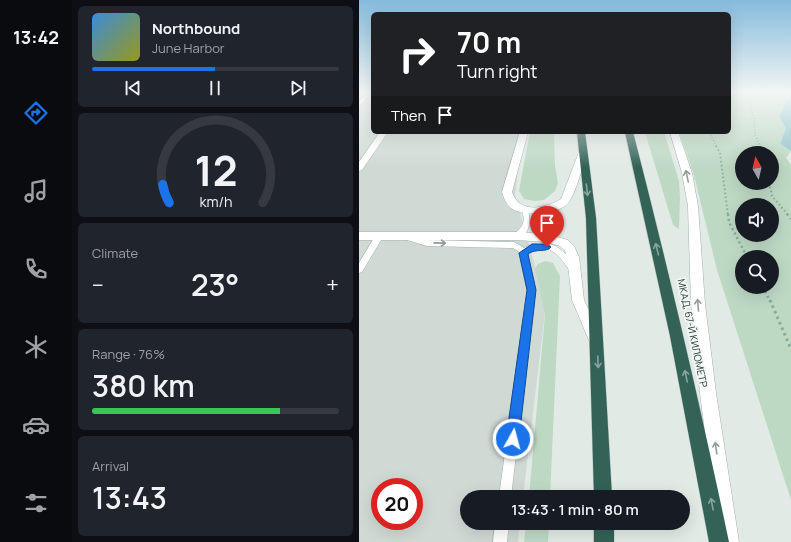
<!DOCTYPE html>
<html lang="en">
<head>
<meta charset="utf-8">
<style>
  body { margin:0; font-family:Manrope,sans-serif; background:#20242c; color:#f1f3f6; height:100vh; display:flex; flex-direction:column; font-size:15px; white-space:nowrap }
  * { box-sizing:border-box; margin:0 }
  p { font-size:13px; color:#9ea1a6 }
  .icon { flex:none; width:22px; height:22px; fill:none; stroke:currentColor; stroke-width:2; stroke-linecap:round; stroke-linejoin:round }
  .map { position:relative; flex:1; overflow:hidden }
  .drawer { display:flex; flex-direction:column; gap:6px; padding:6px; background:#0d0f14; width:287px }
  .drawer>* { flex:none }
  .top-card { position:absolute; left:12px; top:12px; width:360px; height:122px; border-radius:6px; box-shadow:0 4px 16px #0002; background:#202124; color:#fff; overflow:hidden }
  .needle { width:26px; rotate:352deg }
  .buttons { position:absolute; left:376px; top:146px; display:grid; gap:8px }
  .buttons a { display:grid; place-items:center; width:44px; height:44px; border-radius:50%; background:#171b24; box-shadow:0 4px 16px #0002; font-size:20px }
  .speed { position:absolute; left:12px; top:478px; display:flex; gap:8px; font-size:20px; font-weight:700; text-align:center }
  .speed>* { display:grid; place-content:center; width:52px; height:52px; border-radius:50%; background:#171b24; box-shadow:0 4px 16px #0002; line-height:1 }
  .speed .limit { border:6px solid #d22; background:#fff; color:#111 }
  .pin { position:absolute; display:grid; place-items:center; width:34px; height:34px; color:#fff; margin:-41px -17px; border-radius:50% 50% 50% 0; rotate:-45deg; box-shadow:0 0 4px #0007 }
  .pin .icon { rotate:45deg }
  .me { position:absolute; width:44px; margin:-22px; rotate:7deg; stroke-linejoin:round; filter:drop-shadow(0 0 3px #0008) }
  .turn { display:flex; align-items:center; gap:14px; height:84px; padding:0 20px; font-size:18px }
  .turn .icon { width:52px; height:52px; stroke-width:2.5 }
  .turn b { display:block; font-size:28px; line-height:34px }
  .then { display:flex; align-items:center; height:38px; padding:0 20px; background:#0003; gap:8px; font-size:15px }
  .big { font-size:30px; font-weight:600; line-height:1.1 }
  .drawer .card { flex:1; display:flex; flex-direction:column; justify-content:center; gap:6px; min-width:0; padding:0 14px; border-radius:6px; background:#20242c }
  .drawer .dial { align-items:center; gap:0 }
  .dial svg { height:104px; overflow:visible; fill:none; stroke:#363941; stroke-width:7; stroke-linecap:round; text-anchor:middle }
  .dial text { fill:#f1f3f6; stroke:none }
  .song { display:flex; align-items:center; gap:12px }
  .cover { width:48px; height:48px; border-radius:6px; background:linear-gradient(135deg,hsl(210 70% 55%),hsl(60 70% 35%)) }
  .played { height:4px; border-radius:2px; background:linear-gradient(90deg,#1a73e8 50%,#363941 50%) }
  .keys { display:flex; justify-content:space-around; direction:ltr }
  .heat { display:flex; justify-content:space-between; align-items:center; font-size:22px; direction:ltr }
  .charge { height:6px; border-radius:3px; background:linear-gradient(90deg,#34c759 76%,#363941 0) }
  .trip { position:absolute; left:101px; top:490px; width:230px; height:40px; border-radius:20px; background:#171b24; box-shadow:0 4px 16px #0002; font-weight:600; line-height:40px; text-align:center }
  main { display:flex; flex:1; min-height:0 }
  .menu { display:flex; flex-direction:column; width:72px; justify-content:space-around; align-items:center; background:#090b0e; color:#9ea1a6 }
  .menu .icon { width:28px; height:28px }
  .menu .selected { color:#1a73e8 }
  .menu b { font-size:18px; color:#f1f3f6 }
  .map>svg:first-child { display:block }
  .built { fill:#d0dad5; fill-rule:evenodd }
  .green { fill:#bdd9c4; fill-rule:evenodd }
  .water { fill:#90c2c9 }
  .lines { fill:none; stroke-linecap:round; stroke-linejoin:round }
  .lane-casing { stroke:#a5b1ad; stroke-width:1 }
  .street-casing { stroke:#a5b1ad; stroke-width:1 }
  .highway-casing { stroke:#bdc4c2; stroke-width:1 }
  .path-far3 { stroke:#86aa9e; stroke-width:1.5; stroke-dasharray:1 2; stroke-linecap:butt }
  .path-far2 { stroke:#86aa9e; stroke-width:2; stroke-dasharray:1.5 2.5; stroke-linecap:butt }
  .path-far1 { stroke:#86aa9e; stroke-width:2.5; stroke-dasharray:2 3; stroke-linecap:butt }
  .path { stroke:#86aa9e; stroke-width:3; stroke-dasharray:2.5 3.5; stroke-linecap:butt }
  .lane { fill:#fff; fill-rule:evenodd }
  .street { fill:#fff; fill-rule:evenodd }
  .highway { fill:#336257; fill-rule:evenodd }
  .oneway { stroke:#929c99 }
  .oneway2 { stroke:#89a59e }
  .route { fill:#1a73e8; stroke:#114b97 }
  .labels { text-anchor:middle; stroke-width:3.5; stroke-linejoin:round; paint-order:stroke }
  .street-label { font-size:10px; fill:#243933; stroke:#f2f7f5 }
</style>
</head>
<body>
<main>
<nav class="menu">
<b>13:42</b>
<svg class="icon selected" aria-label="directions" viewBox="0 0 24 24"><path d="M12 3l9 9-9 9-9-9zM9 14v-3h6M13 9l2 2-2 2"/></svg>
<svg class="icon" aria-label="music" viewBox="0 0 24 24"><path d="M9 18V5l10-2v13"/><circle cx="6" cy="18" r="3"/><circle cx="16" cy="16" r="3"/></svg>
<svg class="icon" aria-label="phone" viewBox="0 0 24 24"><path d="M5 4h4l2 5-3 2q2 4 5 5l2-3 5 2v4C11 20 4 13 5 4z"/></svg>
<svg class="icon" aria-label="climate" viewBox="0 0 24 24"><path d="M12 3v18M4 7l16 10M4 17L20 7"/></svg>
<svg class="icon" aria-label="car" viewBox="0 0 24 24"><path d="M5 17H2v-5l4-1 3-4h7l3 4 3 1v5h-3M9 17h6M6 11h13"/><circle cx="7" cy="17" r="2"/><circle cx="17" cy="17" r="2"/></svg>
<svg class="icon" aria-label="filters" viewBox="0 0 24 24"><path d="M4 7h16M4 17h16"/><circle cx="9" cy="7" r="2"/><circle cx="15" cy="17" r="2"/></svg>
</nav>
<section class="drawer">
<div class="card">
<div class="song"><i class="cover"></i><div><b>Northbound</b><p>June Harbor</p></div></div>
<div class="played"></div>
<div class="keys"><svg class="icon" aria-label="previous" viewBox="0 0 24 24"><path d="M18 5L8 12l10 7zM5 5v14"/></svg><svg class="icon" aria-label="pause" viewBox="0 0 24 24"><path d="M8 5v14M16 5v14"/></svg><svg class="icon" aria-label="next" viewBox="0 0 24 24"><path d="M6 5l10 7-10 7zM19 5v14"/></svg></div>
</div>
<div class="card dial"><svg viewBox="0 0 100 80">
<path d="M14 69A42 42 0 1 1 86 69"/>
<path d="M14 69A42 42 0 0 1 9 55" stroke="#1a73e8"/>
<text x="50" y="56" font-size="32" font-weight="700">12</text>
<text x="50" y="72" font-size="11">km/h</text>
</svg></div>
<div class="card"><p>Climate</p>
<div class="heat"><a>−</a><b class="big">23°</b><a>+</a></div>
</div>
<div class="card"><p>Range · 76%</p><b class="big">380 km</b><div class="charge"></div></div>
<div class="card"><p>Arrival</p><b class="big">13:43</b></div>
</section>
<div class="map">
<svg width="432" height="542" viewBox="0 0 432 542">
  <rect width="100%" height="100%" fill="#e2eae6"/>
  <path class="built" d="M0,92H14V132H164L156,195L187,304L164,497H108V523H161L159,542H0ZM21,487H55V521H21Z"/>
  <g class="green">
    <path d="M370,92H430L431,94L420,117L427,128L421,144L432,151L427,158L432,165V500L358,270L335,175L320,132H370ZM383,153H413V183H383ZM383,205H413V235H383ZM383,257H413V287H383Z"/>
    <polygon points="171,132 195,132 196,166 199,183 196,191 185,200 176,201 165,199 160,191"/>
    <polygon points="286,132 305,132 320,181 321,198 320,229 314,225"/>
    <polygon points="186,261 194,263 201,276 191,497 170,497 186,314 176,269 179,264"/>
    <polygon points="167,523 190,523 189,542 165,542"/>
  </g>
  <polygon class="water" points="430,92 432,92 432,151 421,144 427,128 420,117 431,94"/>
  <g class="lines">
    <defs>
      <g id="lane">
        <polygon points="9,92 13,92 0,106 0,102"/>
        <path d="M166,207L168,208C173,218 171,240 155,238L154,236C164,225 167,225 163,209Z"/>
        <polygon points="18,233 21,233 25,235 3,272 0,273 0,263"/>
        <path d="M45,235H48L68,240L155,242L165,248C191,235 206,249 219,271L215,274L212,273C203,258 187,237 168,254L176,290L152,497H140L168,290L160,253L159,251L154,248L68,246L45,239L44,237Z"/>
        <polygon points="136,523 150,523 148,542 134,542"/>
      </g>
      <g id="street">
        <polygon points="21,132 29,132 3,170 0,171 0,162"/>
        <path d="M161,132H169L153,192C160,214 186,209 202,199L220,152L224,149L228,152C224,164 217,193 210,202C201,215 164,217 152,208C147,204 145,198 143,192Z"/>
        <polygon points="311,132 319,132 333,173 339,206 346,304 357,393 380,542 360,542 341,393 332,304 329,206 323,173"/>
        <polygon points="0,232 158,232 187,234 209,240 215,246 220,257 225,300 243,338 241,342 236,344 231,342 229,338 213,300 208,257 206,251 201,246 187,242 158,240 0,240"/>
      </g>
      <g id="highway">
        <polygon points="218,132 226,132 237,218 253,497 235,497 227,218"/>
        <path d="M266,132H274C309,268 341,404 370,542H350L311,336Z"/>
        <rect x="235" y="523" width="20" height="19"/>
      </g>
    </defs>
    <use href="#lane" class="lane-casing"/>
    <use href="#street" class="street-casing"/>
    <use href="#highway" class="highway-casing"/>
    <g class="path-far3">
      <polyline points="386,92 395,117 396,135 402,147"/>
      <polyline points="350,132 358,147"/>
    </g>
    <g class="path-far2">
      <polyline points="357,146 361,153 369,215"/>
      <polyline points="401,146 405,153"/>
      <polyline points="410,183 413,196 429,215"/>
    </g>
    <g class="path-far1">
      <polyline points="369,214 370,222 388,257"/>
      <polyline points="428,214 432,219"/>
      <polyline points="404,287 411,301"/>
    </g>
    <polyline class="path" points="411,300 432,349"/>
    <use href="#lane" class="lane"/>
    <use href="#street" class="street"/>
    <use href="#highway" class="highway"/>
  </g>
  <defs><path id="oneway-shaft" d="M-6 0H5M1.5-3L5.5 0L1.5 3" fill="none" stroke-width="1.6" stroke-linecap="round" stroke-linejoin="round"/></defs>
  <g class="oneway">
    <use href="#oneway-shaft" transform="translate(328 176) rotate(-102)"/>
    <use href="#oneway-shaft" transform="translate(81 243) rotate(1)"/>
    <use href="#oneway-shaft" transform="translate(339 305) rotate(-95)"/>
    <use href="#oneway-shaft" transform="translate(357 448) rotate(-98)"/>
  </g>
  <g class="oneway2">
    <use href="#oneway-shaft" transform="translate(228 190) rotate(83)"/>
    <use href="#oneway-shaft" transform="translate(298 249) rotate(-104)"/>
    <use href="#oneway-shaft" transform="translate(239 362) rotate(88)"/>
    <use href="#oneway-shaft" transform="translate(327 376) rotate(-102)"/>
    <use href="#oneway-shaft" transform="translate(353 504) rotate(-101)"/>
  </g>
  <linearGradient id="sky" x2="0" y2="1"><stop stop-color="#85badc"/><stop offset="0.55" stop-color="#f2f6f4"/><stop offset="1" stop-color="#f2f6f4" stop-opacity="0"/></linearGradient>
  <rect width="432" height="167" fill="url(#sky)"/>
  <path class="route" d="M173,244H188L192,247C187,253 177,248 169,254L177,290L160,439L158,443L154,445L149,443L147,439L168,290L160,253Z"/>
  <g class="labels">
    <g class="street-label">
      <text transform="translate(334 333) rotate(78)" y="4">МКАД, 67-Й КИЛОМЕТР</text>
    </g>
  </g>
</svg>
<div class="buttons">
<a><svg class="needle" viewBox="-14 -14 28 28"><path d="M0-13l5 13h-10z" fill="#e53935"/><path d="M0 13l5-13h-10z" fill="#9ea1a6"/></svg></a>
<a><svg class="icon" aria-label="sound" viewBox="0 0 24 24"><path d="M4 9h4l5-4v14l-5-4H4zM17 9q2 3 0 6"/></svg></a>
<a><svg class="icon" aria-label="search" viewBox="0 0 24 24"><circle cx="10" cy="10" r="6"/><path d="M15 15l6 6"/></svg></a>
</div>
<div class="speed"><div class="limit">20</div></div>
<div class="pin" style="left:188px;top:247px;background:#d93025"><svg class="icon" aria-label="arrive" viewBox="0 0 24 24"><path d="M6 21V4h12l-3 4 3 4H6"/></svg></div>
<svg class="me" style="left:154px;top:439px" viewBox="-20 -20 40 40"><circle r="17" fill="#1a73e8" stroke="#fff" stroke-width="3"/><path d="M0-11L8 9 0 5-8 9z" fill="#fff"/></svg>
<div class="trip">13:43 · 1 min · 80 m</div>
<div class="top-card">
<div class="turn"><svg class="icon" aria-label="right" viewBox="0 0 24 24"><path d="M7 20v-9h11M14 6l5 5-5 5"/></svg><div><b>70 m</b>Turn right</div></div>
<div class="then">Then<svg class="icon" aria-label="arrive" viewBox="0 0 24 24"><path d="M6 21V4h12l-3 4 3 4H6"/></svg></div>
</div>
</div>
</main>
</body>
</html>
